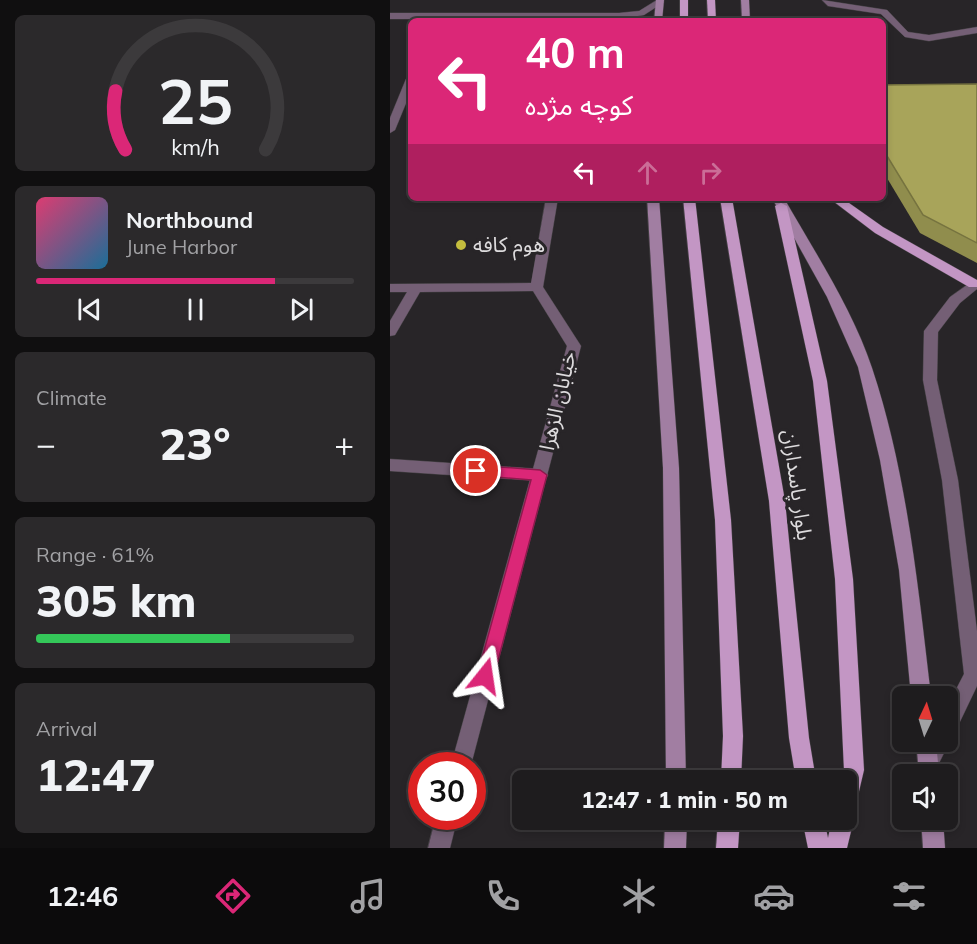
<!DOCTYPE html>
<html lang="en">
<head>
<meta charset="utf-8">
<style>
  body { margin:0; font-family:Mulish,"Noto Sans Arabic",sans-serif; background:#2b292b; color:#f1f3f6; height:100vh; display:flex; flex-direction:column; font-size:22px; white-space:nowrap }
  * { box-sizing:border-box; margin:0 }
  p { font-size:20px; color:#a1a1a4 }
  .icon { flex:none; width:33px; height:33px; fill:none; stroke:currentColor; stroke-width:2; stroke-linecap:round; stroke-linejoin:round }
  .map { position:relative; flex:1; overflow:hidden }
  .panel { display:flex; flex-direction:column; gap:15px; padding:15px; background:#100f10; width:390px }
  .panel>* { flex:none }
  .top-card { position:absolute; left:18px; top:18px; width:478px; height:183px; border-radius:9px; box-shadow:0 3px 9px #0003,0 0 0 2px #3c3a3c; background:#db2777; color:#fff; overflow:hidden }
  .needle { width:39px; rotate:4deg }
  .fabs { position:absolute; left:502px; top:686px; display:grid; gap:12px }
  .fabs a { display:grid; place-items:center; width:66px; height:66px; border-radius:9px; background:#1e1c1e; box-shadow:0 3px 9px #0003,0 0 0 2px #3c3a3c; font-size:30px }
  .speed { position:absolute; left:18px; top:752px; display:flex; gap:12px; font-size:30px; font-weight:700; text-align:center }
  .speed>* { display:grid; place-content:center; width:78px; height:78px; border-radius:50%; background:#1e1c1e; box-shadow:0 3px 9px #0003,0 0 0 2px #3c3a3c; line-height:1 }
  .speed .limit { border:9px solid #d22; background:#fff; color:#111 }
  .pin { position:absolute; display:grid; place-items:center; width:51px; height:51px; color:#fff; margin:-26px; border:3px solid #fff; border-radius:50%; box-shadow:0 2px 6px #0007 }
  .me { position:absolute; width:66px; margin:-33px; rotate:15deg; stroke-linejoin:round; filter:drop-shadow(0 0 4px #0008) }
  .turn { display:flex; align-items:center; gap:21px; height:126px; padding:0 18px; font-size:27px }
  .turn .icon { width:78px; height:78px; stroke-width:2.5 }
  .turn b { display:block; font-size:42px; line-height:51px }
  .lanes { display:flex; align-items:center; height:57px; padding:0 18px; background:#0003; justify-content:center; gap:30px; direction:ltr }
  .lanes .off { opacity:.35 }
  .big { font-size:45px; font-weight:800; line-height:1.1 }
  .panel .widget { flex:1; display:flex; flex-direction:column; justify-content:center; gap:9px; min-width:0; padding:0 21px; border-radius:9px; background:#2b292b }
  .panel .dial { align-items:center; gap:0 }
  .dial svg { height:156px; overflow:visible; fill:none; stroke:#3c3a3c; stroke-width:7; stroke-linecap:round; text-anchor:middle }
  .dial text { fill:#f1f3f6; stroke:none }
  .song { display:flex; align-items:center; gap:18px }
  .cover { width:72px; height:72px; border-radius:9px; background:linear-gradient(135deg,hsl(340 70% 55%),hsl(200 70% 35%)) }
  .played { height:6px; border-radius:3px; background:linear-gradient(90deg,#db2777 75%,#3c3a3c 75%) }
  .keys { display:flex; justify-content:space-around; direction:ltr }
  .heat { display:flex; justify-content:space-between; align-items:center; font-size:33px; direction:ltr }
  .charge { height:9px; border-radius:4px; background:linear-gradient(90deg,#34c759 61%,#3c3a3c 0) }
  .trip { position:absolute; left:122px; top:770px; width:345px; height:60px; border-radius:9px; background:#1e1c1e; box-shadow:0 3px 9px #0003,0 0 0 2px #3c3a3c; font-weight:800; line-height:60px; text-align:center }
  .tabs { display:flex; height:96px; justify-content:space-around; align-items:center; background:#0c0b0c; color:#a1a1a4 }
  .tabs .icon { width:42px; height:42px }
  .tabs .on { color:#db2777 }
  .tabs b { font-size:27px; color:#f1f3f6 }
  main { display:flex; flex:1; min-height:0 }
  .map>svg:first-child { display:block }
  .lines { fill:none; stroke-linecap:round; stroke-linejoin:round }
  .service-casing { stroke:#454245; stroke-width:1 }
  .minor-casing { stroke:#454245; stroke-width:1 }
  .secondary-casing { stroke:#454245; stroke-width:1 }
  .primary-casing { stroke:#454245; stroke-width:1 }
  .service { fill:#745f75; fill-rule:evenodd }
  .minor { fill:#745f75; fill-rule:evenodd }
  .secondary { fill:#a17ea2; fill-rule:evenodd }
  .primary { fill:#c396c4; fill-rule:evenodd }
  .wall { fill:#908d4d }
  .building { fill:#a8a45a; stroke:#76733f; stroke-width:1.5 }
  .route { fill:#db2777; stroke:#8e194d; stroke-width:1.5 }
  .poi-dot { fill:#c4bd3e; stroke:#282528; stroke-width:2 }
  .labels { text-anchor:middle; stroke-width:6; stroke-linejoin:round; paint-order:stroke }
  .poi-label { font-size:21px; fill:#dddbdd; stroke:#282528; text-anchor:start }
  .street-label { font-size:21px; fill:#dddbdd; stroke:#282528 }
</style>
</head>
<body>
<main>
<section class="panel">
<div class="widget dial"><svg viewBox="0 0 100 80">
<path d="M14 69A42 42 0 1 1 86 69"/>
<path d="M14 69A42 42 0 0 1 9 39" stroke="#db2777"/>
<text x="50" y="56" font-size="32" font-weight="700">25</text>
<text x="50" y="72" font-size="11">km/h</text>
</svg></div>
<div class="widget">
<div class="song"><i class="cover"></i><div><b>Northbound</b><p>June Harbor</p></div></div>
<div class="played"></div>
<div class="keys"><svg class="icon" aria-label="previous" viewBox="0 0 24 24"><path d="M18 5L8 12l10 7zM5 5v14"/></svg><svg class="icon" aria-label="pause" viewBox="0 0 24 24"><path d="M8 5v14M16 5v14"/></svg><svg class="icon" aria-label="next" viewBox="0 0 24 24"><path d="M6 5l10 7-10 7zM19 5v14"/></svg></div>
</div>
<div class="widget"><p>Climate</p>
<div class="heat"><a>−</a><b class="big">23°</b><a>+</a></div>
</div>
<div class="widget"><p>Range · 61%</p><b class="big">305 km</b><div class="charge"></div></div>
<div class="widget"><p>Arrival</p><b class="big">12:47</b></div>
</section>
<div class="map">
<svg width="587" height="848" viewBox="0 0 587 848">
  <rect width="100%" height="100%" fill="#282528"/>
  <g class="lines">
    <defs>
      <g id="service">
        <polygon points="432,0 497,10 518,32 539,35 587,27 587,33 539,41 515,37 491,14 438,6"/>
        <polygon points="584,280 587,281 587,289 570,303 548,332 547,380 568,480 587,631 587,686 565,732 558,734 558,705 574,674 552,480 533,380 534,331 560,297"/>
        <polygon points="0,459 150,469 156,471 158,475 156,479 150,481 0,471"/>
        <polygon points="558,737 560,741 545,771 538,774 531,771 528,764 539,741 558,741"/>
      </g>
      <g id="minor">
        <polygon points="267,0 274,2 254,15 229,19 0,19 0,13 229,13 249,11"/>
        <polygon points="21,76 21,91 5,130 0,133 0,118 16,79"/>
        <polygon points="156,198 168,198 153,287 191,346 81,765 61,765 177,346 143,291 30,292 5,335 0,336 0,321 17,292 0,292 0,284 141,283"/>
        <polygon points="46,816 68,816 60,848 38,848"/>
      </g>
      <g id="secondary">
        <polygon points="266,0 274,0 272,21 264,21"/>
        <polygon points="351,0 359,0 360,21 352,21"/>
        <polygon points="257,198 269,198 289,468 296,780 276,780 273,468"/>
        <path d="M382,198H394C424,251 463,310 482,368C517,473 528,587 541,696H521L509,570L490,460L468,367L437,297Z"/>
        <polygon points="526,741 546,741 549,774 529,774"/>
        <polygon points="275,819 297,819 296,848 274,848"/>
        <polygon points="531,819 553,819 555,848 533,848"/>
      </g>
      <g id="primary">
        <rect x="290" y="0" width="8" height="21"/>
        <polygon points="317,0 325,0 326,21 318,21"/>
        <polygon points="293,198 305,198 341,520 353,736 351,780 331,780 333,736 325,520"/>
        <polygon points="330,198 342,198 395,501 419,738 426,780 406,780 399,738 379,501"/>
        <polygon points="439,198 452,198 493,227 587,280 587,287 579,287 485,233"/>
        <polygon points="391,203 397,206 437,381 463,579 474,770 466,804 461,812 464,819 457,848 418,848 412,819 434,819 438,838 442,819 456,819 456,780 451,780 454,770 445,579 423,381 385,206"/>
        <polygon points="328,819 350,819 348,848 326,848"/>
      </g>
    </defs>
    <use href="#service" class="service-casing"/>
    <use href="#minor" class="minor-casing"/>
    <use href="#secondary" class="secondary-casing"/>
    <use href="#primary" class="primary-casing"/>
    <use href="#service" class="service"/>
    <use href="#minor" class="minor"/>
    <use href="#secondary" class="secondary"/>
    <use href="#primary" class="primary"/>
  </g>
  <polygon class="wall" points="587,84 587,263 530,233 494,173 494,85"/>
  <polygon class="building" points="587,84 587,243 533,215 494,151 494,85"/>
  <polygon class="route" points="86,465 150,470 157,475 104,676 101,681 95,684 89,681 87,676 141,480 80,475 78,471 80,467"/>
  <circle class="poi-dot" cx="71" cy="245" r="6"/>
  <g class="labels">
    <g class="poi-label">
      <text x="83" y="252">هوم کافه</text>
    </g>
    <g class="street-label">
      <text transform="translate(168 401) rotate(-77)" y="7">خیابان الزهرا</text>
      <text transform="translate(407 485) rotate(82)" y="7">بلوار پاسداران</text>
    </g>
  </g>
</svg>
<div class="fabs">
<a><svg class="needle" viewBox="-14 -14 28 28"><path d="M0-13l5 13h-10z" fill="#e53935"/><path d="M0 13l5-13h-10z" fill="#a1a1a4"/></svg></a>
<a><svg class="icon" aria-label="sound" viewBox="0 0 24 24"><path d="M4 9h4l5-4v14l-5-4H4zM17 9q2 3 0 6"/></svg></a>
</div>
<div class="speed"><div class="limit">30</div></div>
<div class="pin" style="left:86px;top:471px;background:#d93025"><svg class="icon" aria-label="arrive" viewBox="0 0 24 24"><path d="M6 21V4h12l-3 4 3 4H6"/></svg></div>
<svg class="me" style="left:95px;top:676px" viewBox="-20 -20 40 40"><path d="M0-17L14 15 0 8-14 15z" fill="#db2777" stroke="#fff" stroke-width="4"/></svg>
<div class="trip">12:47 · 1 min · 50 m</div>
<div class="top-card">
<div class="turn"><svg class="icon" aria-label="left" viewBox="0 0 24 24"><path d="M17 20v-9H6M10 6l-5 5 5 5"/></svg><div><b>40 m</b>کوچه مژده</div></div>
<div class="lanes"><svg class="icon" aria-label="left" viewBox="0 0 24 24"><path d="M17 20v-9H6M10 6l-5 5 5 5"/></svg><svg class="icon off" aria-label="ahead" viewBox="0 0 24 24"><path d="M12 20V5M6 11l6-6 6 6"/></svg><svg class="icon off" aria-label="right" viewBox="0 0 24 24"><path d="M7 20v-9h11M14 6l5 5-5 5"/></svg></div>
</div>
</div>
</main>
<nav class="tabs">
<b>12:46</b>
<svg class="icon on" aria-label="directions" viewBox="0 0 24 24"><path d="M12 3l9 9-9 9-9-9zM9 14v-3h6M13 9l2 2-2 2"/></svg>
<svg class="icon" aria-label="music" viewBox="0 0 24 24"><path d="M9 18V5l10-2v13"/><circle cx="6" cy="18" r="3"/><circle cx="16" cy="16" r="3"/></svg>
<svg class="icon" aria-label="phone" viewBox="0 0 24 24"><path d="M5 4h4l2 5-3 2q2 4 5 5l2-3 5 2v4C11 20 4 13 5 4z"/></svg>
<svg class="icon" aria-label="climate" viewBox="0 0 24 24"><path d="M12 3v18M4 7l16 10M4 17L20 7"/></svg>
<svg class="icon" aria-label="car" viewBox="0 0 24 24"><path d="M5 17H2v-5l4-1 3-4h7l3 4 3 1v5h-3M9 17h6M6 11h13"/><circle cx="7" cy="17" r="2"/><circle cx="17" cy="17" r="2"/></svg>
<svg class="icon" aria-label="filters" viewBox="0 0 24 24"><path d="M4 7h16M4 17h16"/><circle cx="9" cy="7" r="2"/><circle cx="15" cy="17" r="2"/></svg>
</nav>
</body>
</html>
